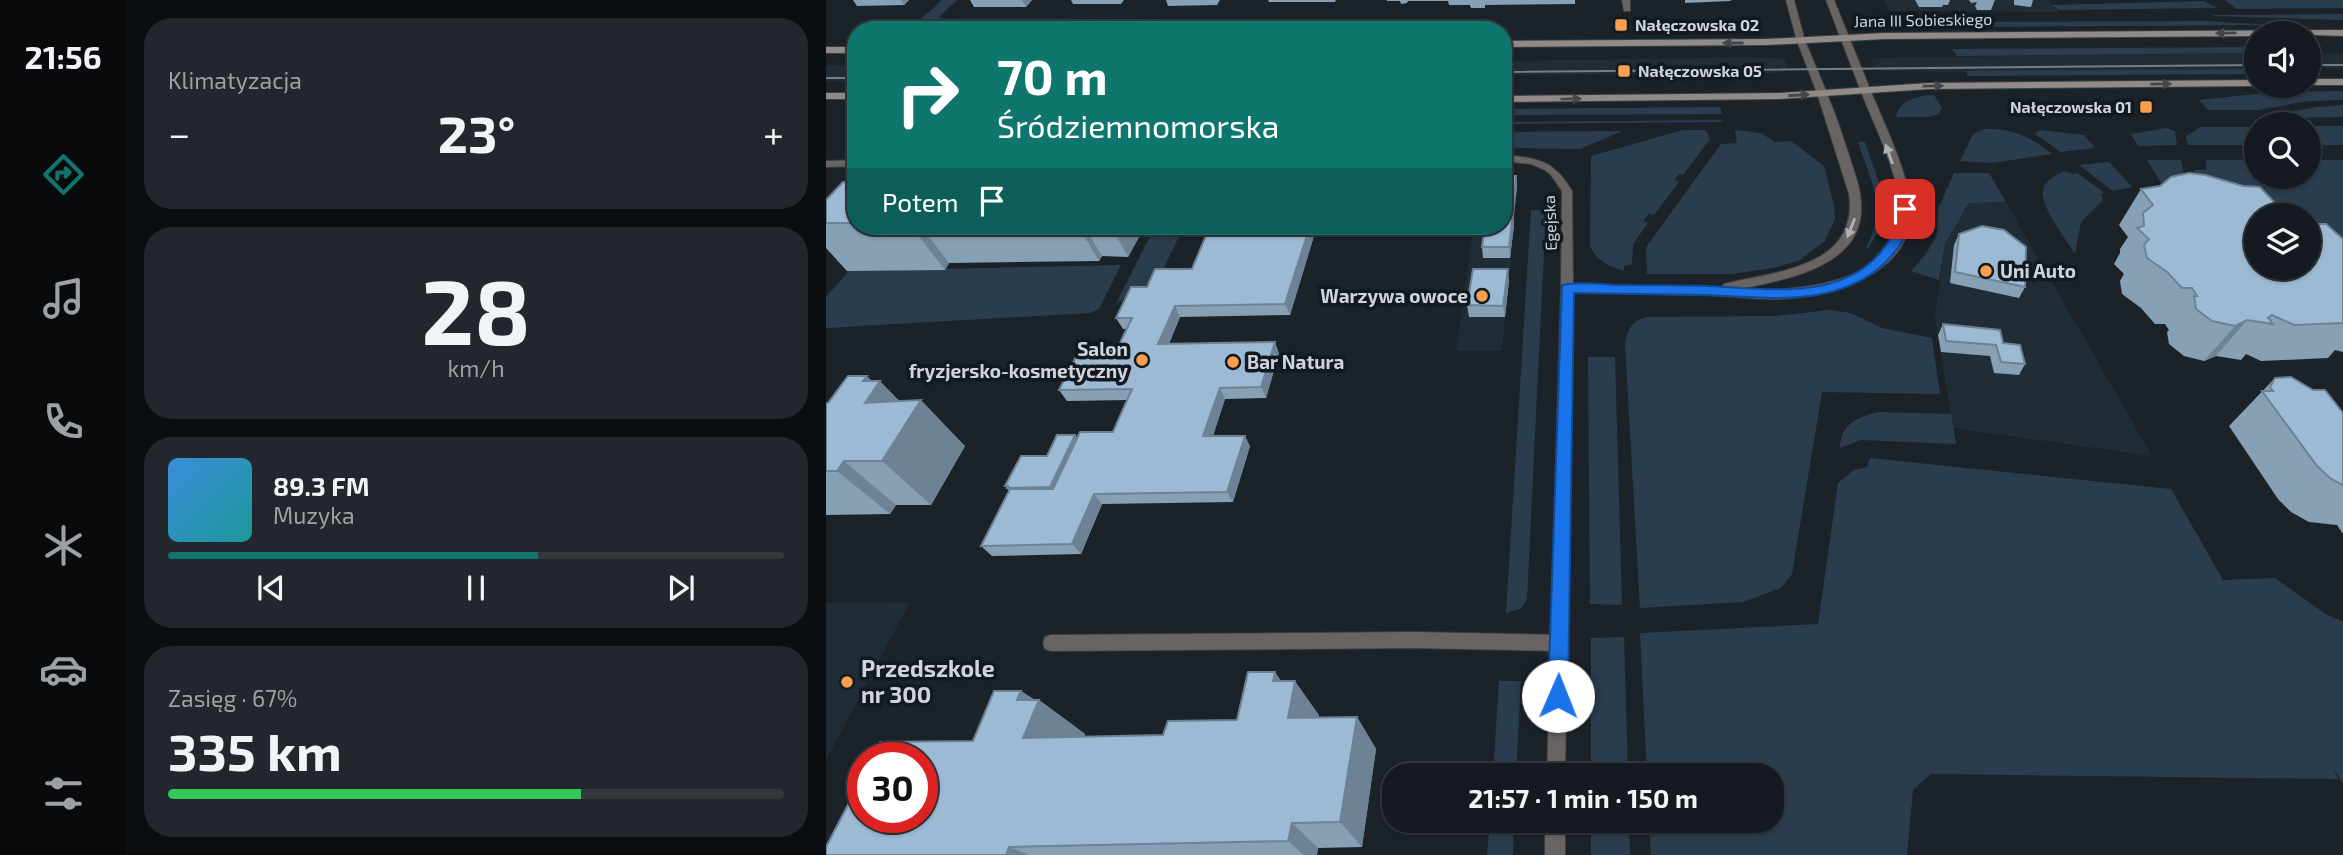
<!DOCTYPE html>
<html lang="pl">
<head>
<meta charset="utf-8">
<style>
  body { margin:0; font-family:"Exo 2",sans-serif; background:#21272c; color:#f1f3f6; height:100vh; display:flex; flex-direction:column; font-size:26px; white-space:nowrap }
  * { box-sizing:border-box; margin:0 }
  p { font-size:23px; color:#9da1a4 }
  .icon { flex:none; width:38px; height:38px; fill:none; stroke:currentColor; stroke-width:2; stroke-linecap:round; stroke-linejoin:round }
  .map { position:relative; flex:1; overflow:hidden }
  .panel { display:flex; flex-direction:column; gap:18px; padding:18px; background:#0b0e11; width:700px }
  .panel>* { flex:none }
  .hud { position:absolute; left:21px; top:21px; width:665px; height:214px; border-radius:28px; box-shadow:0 2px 5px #0004,0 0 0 2px #33383d; background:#0f766e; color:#fff; overflow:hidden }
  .buttons { position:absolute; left:1418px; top:21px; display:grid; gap:14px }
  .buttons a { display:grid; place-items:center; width:77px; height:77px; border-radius:50%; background:#141a1f; box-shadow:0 2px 5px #0004,0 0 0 2px #33383d; font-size:35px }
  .speed { position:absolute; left:21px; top:742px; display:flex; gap:14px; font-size:35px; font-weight:700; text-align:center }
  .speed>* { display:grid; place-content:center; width:91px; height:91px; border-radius:50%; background:#141a1f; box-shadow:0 2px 5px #0004,0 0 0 2px #33383d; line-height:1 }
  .speed .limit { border:10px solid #d22; background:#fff; color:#111 }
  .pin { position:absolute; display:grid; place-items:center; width:60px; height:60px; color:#fff; margin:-30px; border-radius:14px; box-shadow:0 4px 10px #0006 }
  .me { position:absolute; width:77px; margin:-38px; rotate:1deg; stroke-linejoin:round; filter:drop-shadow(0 0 5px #0008) }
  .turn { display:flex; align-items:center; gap:24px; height:147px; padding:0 35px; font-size:32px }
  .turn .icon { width:91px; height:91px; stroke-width:2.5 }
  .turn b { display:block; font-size:49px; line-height:60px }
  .then { display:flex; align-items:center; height:66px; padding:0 35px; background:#0003; gap:14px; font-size:26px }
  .big { font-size:52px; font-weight:700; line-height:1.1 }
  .panel .card { flex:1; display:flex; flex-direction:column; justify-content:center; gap:10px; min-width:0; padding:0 24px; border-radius:28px; background:#21272c }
  .panel .dial { align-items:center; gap:0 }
  .dial b { font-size:91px; line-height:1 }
  .song { display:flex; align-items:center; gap:21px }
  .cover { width:84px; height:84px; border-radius:10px; background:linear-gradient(135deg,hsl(210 70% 55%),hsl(180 70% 35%)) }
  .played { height:7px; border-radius:4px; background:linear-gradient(90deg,#0f766e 60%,#33383d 60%) }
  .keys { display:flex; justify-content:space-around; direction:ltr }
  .heat { display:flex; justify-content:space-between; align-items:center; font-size:38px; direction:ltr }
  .charge { height:10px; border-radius:5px; background:linear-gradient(90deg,#34c759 67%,#33383d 0) }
  .trip { position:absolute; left:556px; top:763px; width:402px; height:70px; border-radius:28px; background:#141a1f; box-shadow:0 2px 5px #0004,0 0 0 2px #33383d; font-weight:700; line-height:70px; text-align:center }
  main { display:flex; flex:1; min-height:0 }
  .tab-bar { display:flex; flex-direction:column; width:126px; justify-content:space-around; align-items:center; background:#080a0c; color:#9da1a4 }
  .tab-bar .icon { width:49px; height:49px }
  .tab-bar .selected { color:#0f766e }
  .tab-bar b { font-size:32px; color:#f1f3f6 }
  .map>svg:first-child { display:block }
  .built { fill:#202c36 }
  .green { fill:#2a3d4e }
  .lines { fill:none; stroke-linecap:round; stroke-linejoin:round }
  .service-casing { stroke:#383f45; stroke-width:2 }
  .minor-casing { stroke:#383f45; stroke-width:2 }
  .tertiary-casing { stroke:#383f45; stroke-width:2 }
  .secondary-casing { stroke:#383f45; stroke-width:2 }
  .service { fill:#696462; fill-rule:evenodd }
  .minor { fill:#696462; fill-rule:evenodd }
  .tertiary { fill:#696462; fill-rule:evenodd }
  .secondary { fill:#928a86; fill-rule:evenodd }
  .tram { stroke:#777e83; stroke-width:2 }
  .wall { fill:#86a0b5 }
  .shaded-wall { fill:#6d8294 }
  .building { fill:#9cbad3; stroke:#6d8294; stroke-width:2 }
  .oneway { fill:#454649 }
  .oneway2 { fill:#b0b2b5 }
  .route { fill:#1a73e8; stroke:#114b97; stroke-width:2 }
  .poi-dot { fill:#fa9f4e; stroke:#121920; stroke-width:2.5 }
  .labels { text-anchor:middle; stroke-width:7; stroke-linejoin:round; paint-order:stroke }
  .far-street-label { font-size:16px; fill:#cfd4d8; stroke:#121920 }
  .far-poi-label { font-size:16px; font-weight:bold; fill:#cfd4d8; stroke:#121920; text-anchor:start }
  .poi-label { font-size:19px; font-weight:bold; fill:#cfd4d8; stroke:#121920; text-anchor:start }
  .near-poi-label { font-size:23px; font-weight:bold; fill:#cfd4d8; stroke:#121920; text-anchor:start }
</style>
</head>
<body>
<main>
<nav class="tab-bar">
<b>21:56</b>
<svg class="icon selected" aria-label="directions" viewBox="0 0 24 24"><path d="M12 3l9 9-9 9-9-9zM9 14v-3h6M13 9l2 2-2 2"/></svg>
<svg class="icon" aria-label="music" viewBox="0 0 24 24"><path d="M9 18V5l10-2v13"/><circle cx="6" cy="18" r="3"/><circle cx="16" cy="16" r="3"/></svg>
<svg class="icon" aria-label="phone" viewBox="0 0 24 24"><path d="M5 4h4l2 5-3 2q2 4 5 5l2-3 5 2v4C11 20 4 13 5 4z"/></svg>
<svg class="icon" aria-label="climate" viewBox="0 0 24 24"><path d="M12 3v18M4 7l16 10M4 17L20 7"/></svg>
<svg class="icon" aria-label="car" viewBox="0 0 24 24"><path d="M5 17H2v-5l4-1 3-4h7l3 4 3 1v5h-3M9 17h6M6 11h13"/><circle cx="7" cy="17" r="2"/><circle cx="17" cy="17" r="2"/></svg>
<svg class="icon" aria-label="filters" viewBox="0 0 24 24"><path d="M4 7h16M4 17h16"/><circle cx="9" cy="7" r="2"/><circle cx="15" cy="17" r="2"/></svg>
</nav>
<section class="panel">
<div class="card"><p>Klimatyzacja</p>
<div class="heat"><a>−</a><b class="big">23°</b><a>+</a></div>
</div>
<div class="card dial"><b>28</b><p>km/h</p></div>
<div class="card">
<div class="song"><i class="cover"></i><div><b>89.3 FM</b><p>Muzyka</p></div></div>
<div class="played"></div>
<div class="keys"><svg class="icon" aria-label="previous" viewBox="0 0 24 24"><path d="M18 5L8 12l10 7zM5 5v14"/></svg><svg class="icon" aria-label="pause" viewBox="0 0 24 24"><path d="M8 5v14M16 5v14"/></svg><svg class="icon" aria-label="next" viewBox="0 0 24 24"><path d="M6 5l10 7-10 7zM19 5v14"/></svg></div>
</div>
<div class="card"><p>Zasięg · 67%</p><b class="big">335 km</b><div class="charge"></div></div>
</section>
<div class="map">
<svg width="1517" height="855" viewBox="0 0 1517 855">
  <rect width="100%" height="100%" fill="#1b2329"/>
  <g class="built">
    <polygon points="1058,0 1223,0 1233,12 1064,11"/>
    <polygon points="1430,53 1430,69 1140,72 1058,71 1049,67 1045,58"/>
    <rect x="1482" y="53" width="35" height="15"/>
    <polygon points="926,57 957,58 962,66 957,72 931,74 677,75 677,61"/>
    <polygon points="30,65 30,82 0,81 0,66"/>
    <polygon points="677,180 692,180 676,351 630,351 648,226 677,226"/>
    <polygon points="1180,202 1326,456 1127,428 1109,318 1119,244 1144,203"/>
    <polygon points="84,602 0,760 0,603"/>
  </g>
  <g class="green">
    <polygon points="116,0 131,0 113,17 116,19 530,16 95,19"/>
    <polygon points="1399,0 1517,0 1517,8 1411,9"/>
    <polygon points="1378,1 1391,8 1233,10 1226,5"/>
    <polygon points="1517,14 1517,20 1385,16 1390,15"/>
    <polygon points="1377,21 1448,25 1112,27 1109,22"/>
    <polygon points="600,22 600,27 611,27 613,22 651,22 656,24 604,30 92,30 101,25"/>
    <polygon points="1430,47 1430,53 1131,56 1126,49"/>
    <polygon points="1430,69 1430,74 1142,76 1140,71"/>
    <polygon points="1517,91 1517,100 1483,101 1432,110 1382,110 1373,100 1448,92"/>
    <path d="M1108,95L1116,108L1113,114L1103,117H1070C1073,99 1092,96 1108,95Z"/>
    <polygon points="1517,105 1517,117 1444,118 1442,116 1490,107"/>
    <polygon points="894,107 896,114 677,115 677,109"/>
    <polygon points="897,120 893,122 677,124 677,122"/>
    <rect x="1482" y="126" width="35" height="19"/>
    <polygon points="1375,127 1430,127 1430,145 1362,145 1360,136"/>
    <polygon points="1340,128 1349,131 1351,145 1312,146 1305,134"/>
    <path d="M1159,129C1187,128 1205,137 1226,154L1165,163L1134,161L1147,134Z"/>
    <path d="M857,130H880L884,139L857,175L853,174L848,180L853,182L828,215L822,214L818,221L822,223L807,244L806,264L798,266V271C783,266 770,261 764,246L765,156Z"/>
    <polygon points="909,130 935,133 949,142 965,141 998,166 1008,206 1009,219 999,241 974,260 947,268 905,274 821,274 820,247 895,144 911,143"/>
    <polygon points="1214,130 1258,135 1269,148 1235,152 1209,134"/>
    <polygon points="797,131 754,149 677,148 677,132"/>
    <path d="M1032,142H1039C1052,182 1070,211 1042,248H1040C1062,207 1045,183 1032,142Z"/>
    <polygon points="1321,160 1355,160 1361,189 1337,186"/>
    <polygon points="1380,160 1430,160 1430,177 1482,177 1482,160 1517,160 1517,267 1482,242 1482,215 1432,215 1373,192 1368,170 1380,170"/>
    <polygon points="1282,162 1283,162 1306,187 1287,191 1253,165"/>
    <path d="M1238,171L1247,174L1251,173L1279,193L1275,194L1277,200L1255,222L1249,254C1240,239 1213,205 1217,189C1220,180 1230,175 1238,171Z"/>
    <polygon points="1128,173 1163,173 1180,202 1143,203 1119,244 1113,280 1085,271 1100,254 1111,234 1112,209"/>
    <polygon points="705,210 720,210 701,599 696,608 680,613"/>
    <polygon points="329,226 358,226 334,276 290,304"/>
    <polygon points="295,265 273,309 264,313 0,328 0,297 23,271"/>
    <path d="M1003,310L1025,313L1056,328L1106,338L1114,394L996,392L966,574L955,588L917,602L814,608L799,344C802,328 806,321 821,317L950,316Z"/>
    <polygon points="762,357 789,357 796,605 764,604"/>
    <path d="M1052,412L1125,414L1130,444L1035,440L1014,448C1015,424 1030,418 1052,412Z"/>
    <polygon points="1044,458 1345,489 1397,580 1449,578 1501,615 1517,621 1517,784 1507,768 1512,779 1105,774 1087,790 1081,855 825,855 823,821 947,821 947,775 821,775 814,633 992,624 1012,483 1028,470 1041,467"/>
    <polygon points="798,637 802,775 765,775 765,638"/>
    <polygon points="673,681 695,681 690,775 667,775"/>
    <polygon points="664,821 688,821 687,855 661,855"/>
    <polygon points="765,821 803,821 804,855 765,855"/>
  </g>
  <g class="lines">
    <defs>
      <g id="service">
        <polygon points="796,0 804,0 804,11 798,11"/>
        <polygon points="588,632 733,635 739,637 741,643 739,649 733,651 588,648 225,651 219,649 217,643 219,637 225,635"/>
      </g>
      <g id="minor">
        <path d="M1039,86L1044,89C1057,122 1089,185 1085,220C1077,277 1002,297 954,299C927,300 901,295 874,295C832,294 789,294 747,292L739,775H721L735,288L736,191L725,175L719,170L705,164L677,161V155C711,158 728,160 746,191L747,284L896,288L898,284C949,271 1033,268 1023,194L991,93L999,91C1009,110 1015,132 1022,152C1027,169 1035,187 1035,205C1038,267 959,280 913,289C965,293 1075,285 1074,211C1073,172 1048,126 1034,89Z"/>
        <polygon points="30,160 30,166 0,167 0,161"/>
        <rect x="719" y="821" width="20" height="34"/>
      </g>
      <g id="tertiary">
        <polygon points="960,0 968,0 979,41 1001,93 999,95 991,93 971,41"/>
        <polygon points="1000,0 1008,0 1044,89 1042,91 1034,89"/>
      </g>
      <g id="secondary">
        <polygon points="1517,30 1517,36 1430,33 1430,36 1059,39 941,45 677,47 677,41 941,39 1059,33"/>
        <rect x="0" y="47" width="30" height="6"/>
        <rect x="1482" y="79" width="35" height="6"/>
        <polygon points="1430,80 1430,86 1103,89 954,99 677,102 677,96 954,93 1103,83"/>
        <rect x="0" y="93" width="30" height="6"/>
      </g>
    </defs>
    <use href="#service" class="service-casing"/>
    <use href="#minor" class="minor-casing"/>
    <use href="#tertiary" class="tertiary-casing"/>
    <use href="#secondary" class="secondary-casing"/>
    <use href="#service" class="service"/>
    <use href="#minor" class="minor"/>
    <use href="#tertiary" class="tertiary"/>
    <use href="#secondary" class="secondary"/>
    <g class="tram">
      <polyline points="1482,65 1517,65"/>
      <polyline points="677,72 1430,65"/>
      <polyline points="0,78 30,78"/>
    </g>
  </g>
  <g class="wall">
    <polygon points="27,0 83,0 78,5 31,6"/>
    <polygon points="144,0 206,0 200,7 148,7"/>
    <polygon points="245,0 298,0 295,4 247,4"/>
    <polygon points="340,0 394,0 391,5 342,6"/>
    <polygon points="442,0 510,0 509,2 443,2"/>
    <polygon points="561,0 749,0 749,4 659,5 659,8 645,8 644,5 623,5 622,1 582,1 581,3 575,4 574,1 561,1"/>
    <polygon points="859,0 906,0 904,1 859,3"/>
    <polygon points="1089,0 1124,0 1122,5 1117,5 1116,7 1093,7"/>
    <polygon points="1143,0 1169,0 1165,10 1151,10 1149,6 1151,2 1145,3"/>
    <polygon points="1188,0 1207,0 1205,7 1188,5"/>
    <polygon points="677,176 690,176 691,187 687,215 688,225 684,258 657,258 656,247 677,226"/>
    <polygon points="30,182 30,226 319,226 302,257 276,256 273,261 123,263 119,270 21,271 0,248 0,200"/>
    <polygon points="1315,189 1430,215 1517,239 1517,352 1509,350 1502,358 1435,361 1420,354 1415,360 1390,356 1378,361 1358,356 1343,344 1341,332 1343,330 1339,324 1329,324 1315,308 1296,294 1294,281 1298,274 1288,264 1294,253 1294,249 1302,237 1293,225"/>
    <polygon points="491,226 464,315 354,317 343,344 453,353 440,398 399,399 387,436 424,446 407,502 276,504 255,554 166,556 155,546 183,491 179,486 249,435 251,438 287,432 301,400 241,401 233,390 293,345 300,329 297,329 290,318 321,287 366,269"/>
    <polygon points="1133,234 1199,287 1193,298 1124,283 1128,245"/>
    <polygon points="683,280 679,317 643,317 641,305"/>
    <polygon points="1117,324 1177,343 1199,364 1193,375 1168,373 1164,356 1115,352 1112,335"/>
    <polygon points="1449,378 1487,390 1517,413 1517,534 1511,525 1483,522 1465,512 1452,499 1403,426"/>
    <polygon points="47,381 74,401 139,446 105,505 70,505 64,514 0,515 0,403 2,403"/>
    <polygon points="455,681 493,715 493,718 531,717 550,749 536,847 492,848 491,855 0,855 147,741 195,691 209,700 213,700 259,734 258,737 337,735 411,720"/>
  </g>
  <g class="shaded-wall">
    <polygon points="75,0 83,0 78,5"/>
    <polygon points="196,0 206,0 200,7"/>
    <polygon points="690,176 691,187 688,215 687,204"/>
    <polygon points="687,213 688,225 684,258 683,247"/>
    <polygon points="85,226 95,226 123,263 119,270"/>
    <polygon points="252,226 258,226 276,256 273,261"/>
    <polygon points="285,226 319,226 302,257"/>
    <polygon points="484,226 491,226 464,315 459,304"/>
    <polygon points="682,269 683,280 679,317 677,306"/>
    <polygon points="349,306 354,317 338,355 332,344"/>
    <polygon points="1421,320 1390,356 1378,361 1409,326"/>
    <polygon points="449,342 453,353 440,398 435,387"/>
    <polygon points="41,376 51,386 54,381 86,414 95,400 139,446 105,505 56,461 39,403 37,381"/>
    <polygon points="394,388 399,399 383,447 377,436"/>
    <polygon points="249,435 257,445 233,497 224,487"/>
    <polygon points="419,436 424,446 407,502 401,492"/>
    <polygon points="18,461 70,505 64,514 11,471"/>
    <polygon points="268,494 276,504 255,554 246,544"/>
    <polygon points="449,672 466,696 469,681 493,715 487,750 462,718 447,681"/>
    <polygon points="195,691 212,703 213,700 259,734 246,769 197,738 191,700"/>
    <polygon points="531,717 550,749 536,847 514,822"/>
    <polygon points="466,823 492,848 491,855 478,855 462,841"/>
    <polygon points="183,847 203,855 180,855"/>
  </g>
  <g class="building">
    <polygon points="1363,173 1379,175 1417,186 1434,187 1448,202 1470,210 1478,215 1430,215 1430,268 1482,268 1482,218 1491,224 1500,224 1517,239 1517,323 1468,325 1446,315 1442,318 1447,324 1421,320 1409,326 1386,321 1370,309 1368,296 1371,296 1366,288 1356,288 1341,272 1321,258 1318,245 1323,239 1311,228 1318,226 1317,213 1327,205 1315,189 1334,186 1345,177"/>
    <polygon points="677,176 690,176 687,204 677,204"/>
    <polygon points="17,182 30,182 30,223 0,223 0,200"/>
    <polygon points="677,213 687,213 683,247 656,247 659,226 677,226"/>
    <polygon points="384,226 484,226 459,304 349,306 332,344 449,342 435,387 394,388 377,436 419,436 401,492 268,494 246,544 155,546 184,489 227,489 254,432 287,432 306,389 233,390 256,345 293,345 306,318 290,318 305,287 321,287 329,269 366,269"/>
    <polygon points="1156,226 1178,230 1200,247 1199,287 1129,272 1133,234"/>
    <polygon points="647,269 682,269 677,306 641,305"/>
    <polygon points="1117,324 1174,330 1177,343 1194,345 1199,364 1175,362 1170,345 1120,341"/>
    <polygon points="22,376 41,376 37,381 54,381 39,403 95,400 56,461 18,461 11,471 0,471 0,403 2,403"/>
    <polygon points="1465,377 1487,390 1499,390 1517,413 1517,485 1505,479 1491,466 1436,391 1447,391 1444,387 1449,378"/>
    <polygon points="231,435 249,435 224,487 181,488 182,486 179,486 195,456 221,456"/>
    <polygon points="422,672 449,672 447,681 469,681 462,718 531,717 514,822 466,823 462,841 183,847 180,855 0,855 0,847 37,776 37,817 96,817 96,758 46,758 54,742 147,741 168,691 195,691 191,700 213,700 197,738 337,735 342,721 411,720"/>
  </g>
  <defs><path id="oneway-solid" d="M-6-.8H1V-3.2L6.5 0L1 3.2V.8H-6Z" transform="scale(1.75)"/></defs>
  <g class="oneway">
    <use href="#oneway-solid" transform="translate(1400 33) rotate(179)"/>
    <use href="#oneway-solid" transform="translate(907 43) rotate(180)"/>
    <use href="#oneway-solid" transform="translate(1335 84) rotate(-1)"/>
    <use href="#oneway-solid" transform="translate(1107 86) rotate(-1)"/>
    <use href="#oneway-solid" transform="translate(973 95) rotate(-4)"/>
    <use href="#oneway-solid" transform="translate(745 99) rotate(-1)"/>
  </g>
  <g class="oneway2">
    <use href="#oneway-solid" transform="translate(1063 154) rotate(-110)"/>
    <use href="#oneway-solid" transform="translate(1025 228) rotate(111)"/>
  </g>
  <path class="route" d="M1079,206L1085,209C1085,226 1079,240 1068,253C1022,309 947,298 882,295C837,294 792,294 748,293L742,696L739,703L732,706L725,703L722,696L736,285C752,281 773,284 790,285C820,285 851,285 881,286C938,288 1012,302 1054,253C1065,239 1073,227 1073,209Z"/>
  <g class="poi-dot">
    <rect x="788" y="18" width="14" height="14" rx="3.5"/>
    <rect x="791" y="64" width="14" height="14" rx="3.5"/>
    <rect x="1313" y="100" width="14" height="14" rx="3.5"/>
    <circle cx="1160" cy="271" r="7"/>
    <circle cx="656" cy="296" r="7"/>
    <circle cx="316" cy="360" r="7"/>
    <circle cx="407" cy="362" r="7"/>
    <circle cx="21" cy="682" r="7"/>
  </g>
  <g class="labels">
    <g class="far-street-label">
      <text transform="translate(1097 20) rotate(-1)" y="6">Jana III Sobieskiego</text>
      <text transform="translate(724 223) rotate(-92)" y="6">Egejska</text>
    </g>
    <g class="far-poi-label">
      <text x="809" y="31">Nałęczowska 02</text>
      <text x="812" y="77">Nałęczowska 05</text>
      <text x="1306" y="113" text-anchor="end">Nałęczowska 01</text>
    </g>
    <g class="poi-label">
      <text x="1174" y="278">Uni Auto</text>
      <text x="642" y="303" text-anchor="end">Warzywa owoce</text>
      <text x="302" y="356" text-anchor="end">Salon<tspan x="302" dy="22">fryzjersko-kosmetyczny</tspan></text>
      <text x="421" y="369">Bar Natura</text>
    </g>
    <g class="near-poi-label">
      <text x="35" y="677">Przedszkole<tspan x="35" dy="26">nr 300</tspan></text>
    </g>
  </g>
</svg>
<div class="buttons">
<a><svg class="icon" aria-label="sound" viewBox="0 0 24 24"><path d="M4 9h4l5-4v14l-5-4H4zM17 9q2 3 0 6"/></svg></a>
<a><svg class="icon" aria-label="search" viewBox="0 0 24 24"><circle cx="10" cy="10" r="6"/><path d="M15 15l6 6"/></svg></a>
<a><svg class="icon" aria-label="layers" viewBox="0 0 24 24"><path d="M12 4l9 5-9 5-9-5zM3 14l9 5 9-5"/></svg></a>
</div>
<div class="speed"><div class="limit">30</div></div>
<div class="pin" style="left:1079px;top:209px;background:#d93025"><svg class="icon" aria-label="arrive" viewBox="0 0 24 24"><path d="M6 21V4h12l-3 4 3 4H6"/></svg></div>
<svg class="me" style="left:732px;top:696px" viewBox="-20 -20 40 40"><circle r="19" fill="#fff"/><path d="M0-13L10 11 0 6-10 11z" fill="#1a73e8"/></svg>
<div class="trip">21:57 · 1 min · 150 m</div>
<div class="hud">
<div class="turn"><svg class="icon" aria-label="right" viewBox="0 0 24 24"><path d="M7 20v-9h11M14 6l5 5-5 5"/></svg><div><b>70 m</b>Śródziemnomorska</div></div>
<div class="then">Potem<svg class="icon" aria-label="arrive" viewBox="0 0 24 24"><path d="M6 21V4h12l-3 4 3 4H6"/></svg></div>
</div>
</div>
</main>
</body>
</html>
